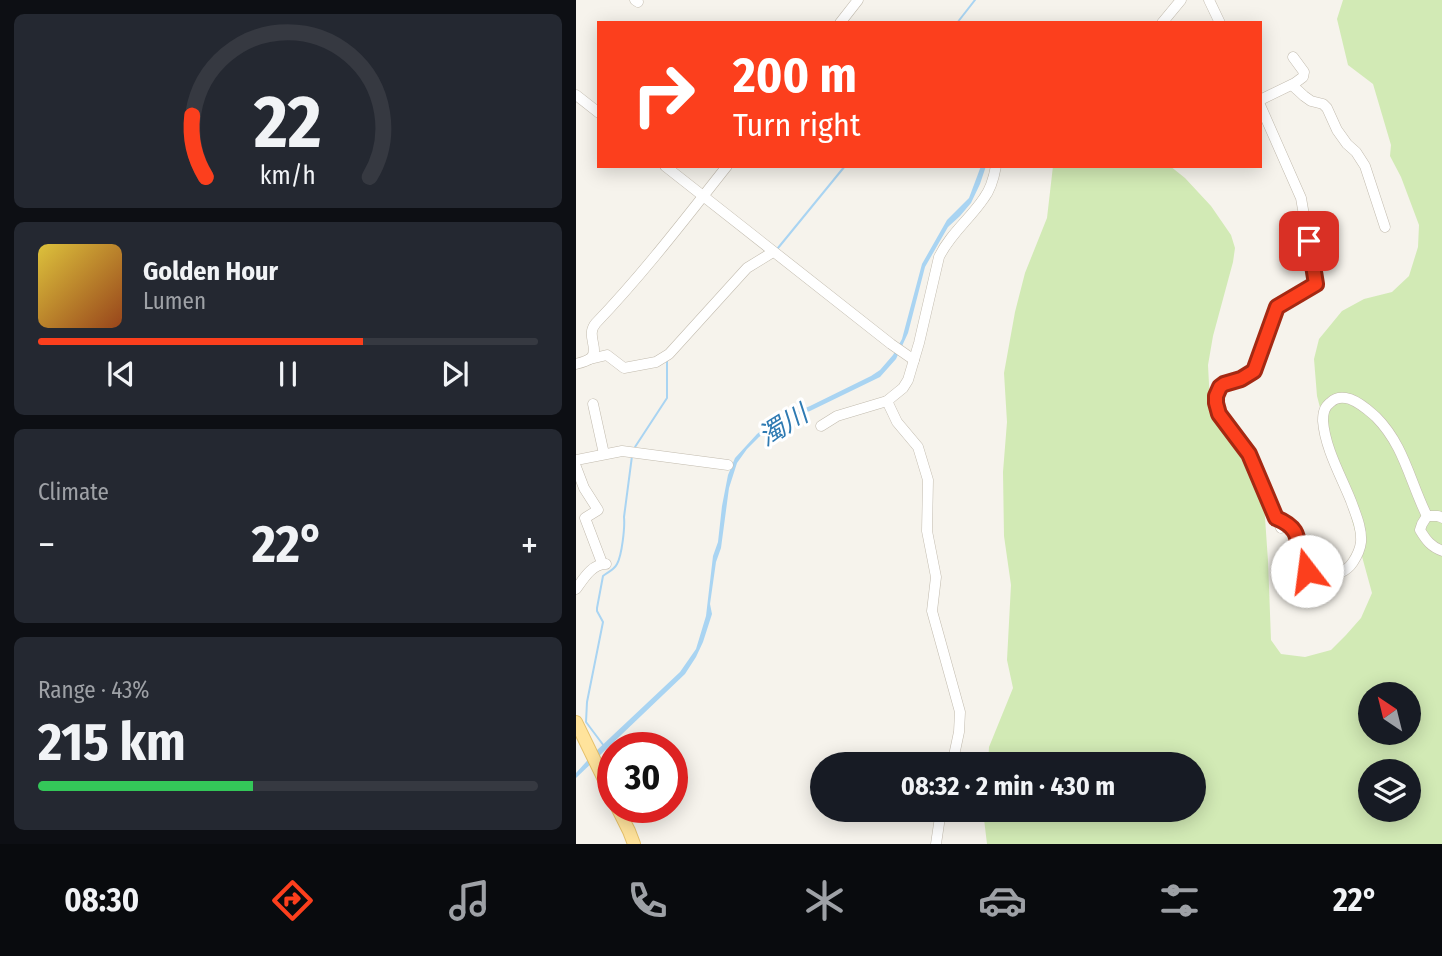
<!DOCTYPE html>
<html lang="en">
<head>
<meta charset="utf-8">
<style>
  body { margin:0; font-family:"Fira Sans Condensed","Noto Sans JP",sans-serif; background:#242831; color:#f1f3f6; height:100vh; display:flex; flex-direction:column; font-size:26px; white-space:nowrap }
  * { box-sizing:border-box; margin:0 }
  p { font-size:23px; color:#9ea1a6 }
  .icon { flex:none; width:38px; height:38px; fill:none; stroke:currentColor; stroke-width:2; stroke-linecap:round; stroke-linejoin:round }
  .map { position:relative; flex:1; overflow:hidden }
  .side { display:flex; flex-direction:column; gap:14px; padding:14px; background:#0d0f14; width:576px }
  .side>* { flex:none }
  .guide { position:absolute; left:21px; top:21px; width:665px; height:147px; border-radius:0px; box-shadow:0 4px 18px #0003; background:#fc3f1d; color:#fff; overflow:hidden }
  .needle { width:46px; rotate:325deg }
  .buttons { position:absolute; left:782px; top:682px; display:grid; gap:14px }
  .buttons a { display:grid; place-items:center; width:63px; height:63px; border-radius:50%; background:#171b24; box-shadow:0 4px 18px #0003; font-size:35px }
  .speed { position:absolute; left:21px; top:732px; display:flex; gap:14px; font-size:35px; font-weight:700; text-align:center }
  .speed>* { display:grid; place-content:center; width:91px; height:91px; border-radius:50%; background:#171b24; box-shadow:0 4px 18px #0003; line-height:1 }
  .speed .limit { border:10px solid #d22; background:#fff; color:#111 }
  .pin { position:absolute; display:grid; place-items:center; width:60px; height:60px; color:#fff; margin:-30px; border-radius:14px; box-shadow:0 4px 10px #0006 }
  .me { position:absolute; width:77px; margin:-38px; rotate:345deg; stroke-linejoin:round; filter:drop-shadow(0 0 5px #0008) }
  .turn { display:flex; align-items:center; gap:24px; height:147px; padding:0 21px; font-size:32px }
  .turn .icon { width:91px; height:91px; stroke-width:2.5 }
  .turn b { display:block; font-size:49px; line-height:60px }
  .big { font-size:52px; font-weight:700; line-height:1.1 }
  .side .widget { flex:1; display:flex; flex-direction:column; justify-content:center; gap:10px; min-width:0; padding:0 24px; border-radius:10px; background:#242831 }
  .side .dial { align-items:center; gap:0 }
  .dial svg { height:182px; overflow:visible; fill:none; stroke:#363941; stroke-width:7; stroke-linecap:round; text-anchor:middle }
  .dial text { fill:#f1f3f6; stroke:none }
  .song { display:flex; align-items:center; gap:21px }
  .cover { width:84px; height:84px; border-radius:10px; background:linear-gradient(135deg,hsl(50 70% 55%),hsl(20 70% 35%)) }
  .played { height:7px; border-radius:4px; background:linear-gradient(90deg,#fc3f1d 65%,#363941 65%) }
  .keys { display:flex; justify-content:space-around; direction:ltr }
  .heat { display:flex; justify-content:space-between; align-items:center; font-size:38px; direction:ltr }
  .charge { height:10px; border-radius:5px; background:linear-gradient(90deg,#34c759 43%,#363941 0) }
  .trip { position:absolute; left:234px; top:752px; width:396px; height:70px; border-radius:35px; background:#171b24; box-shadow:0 4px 18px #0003; font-weight:700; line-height:70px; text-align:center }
  .dock { display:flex; height:112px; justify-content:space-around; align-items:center; background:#090b0e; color:#9ea1a6 }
  .dock .icon { width:49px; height:49px }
  .dock .selected { color:#fc3f1d }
  .dock b { font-size:32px; color:#f1f3f6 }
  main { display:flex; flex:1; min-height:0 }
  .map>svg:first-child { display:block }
  .green { fill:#d2eab5; fill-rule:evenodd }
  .water { fill:#a9d4f2 }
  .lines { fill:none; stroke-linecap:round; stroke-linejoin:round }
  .stream { stroke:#a9d4f2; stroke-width:2 }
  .minor-casing { stroke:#c2bbae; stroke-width:11 }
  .major-casing { stroke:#e6c16a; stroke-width:14 }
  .minor { stroke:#fff; stroke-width:10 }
  .major { stroke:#ffe39c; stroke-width:12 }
  .route-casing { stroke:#a42913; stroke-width:18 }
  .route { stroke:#fc3f1d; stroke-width:12 }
  .labels { text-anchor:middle; stroke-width:6; stroke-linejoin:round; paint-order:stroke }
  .water-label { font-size:26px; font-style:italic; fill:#2e7ab2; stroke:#fff }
</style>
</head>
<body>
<main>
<section class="side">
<div class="widget dial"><svg viewBox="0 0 100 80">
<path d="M14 69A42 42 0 1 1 86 69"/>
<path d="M14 69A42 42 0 0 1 8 42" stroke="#fc3f1d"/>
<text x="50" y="56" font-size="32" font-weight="700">22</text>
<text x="50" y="72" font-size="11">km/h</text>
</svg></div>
<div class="widget">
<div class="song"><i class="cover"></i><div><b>Golden Hour</b><p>Lumen</p></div></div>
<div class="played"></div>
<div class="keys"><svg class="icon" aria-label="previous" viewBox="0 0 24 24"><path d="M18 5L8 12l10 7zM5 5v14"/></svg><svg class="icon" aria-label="pause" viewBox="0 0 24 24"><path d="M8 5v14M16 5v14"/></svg><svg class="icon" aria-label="next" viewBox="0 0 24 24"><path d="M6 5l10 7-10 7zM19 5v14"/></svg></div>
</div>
<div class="widget"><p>Climate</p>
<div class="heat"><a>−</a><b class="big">22°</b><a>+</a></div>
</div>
<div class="widget"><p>Range · 43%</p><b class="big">215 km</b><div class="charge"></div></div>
</section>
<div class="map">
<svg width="867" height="844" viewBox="0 0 867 844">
  <rect width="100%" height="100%" fill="#f6f3ec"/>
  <path class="green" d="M767,0H866V844H411L408,819L409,810H618V765H412L413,747L437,688L431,660L435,585L428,536L427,472L431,422L428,373L439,312L449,273L471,218L477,166H594L609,178L635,206L655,235L659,248L657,262L637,336L632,365L634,403L641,424L667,461L688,503L692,561L695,640L705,654L729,657L755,650L770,635L785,618L796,593L773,509L757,457L741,396L738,359L743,339L766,311L788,299L816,292L833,276L842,247L843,225L825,177L814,156L815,145L797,84L772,65L761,19ZM794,695H833V733H794ZM794,772H833V810H794Z"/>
  <polygon class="water" points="405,166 410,166 404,184 395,203 384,216 372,227 349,267 332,333 320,359 304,377 234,411 215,417 193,430 183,437 171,449 161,463 153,488 145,548 140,562 134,604 136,614 127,642 120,657 109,674 0,778 0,773 19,752 104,672 120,649 130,616 137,556 142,542 146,506 152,475 159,458 181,434 195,423 219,410 222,411 234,406 295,376 304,370 317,355 326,339 346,264 371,220 393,198"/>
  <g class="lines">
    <g class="stream">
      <polyline points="381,23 399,0"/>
      <polyline points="202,248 269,166"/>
      <polyline points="59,447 91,398 91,361"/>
      <path d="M28,746L10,722L11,702L27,622L21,611V608L27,576C32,572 38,570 41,564C46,555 49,527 48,517L56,456"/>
    </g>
    <defs>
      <g id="minor">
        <polyline points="59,0 62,2"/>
        <polyline points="633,0 644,23"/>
        <polyline points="264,23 282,0"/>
        <polyline points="586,23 605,0"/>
        <polyline points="716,85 728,96 735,101 747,104 751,108 761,130 771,144 780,152 789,166 809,227"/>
        <polyline points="0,95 23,113"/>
        <polyline points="684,100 719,83 727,77 728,72 717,57"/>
        <polyline points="684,105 725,198 740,284 701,307 678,371 665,379 648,384 644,387 640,396 640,403 643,414 673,454 705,528"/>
        <polyline points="89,166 315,344 338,360"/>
        <polyline points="14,359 31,355 48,368 80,362 93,354 171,268 197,252"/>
        <path d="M0,364C4,363 11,361 15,358C24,349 9,335 20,323C67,274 109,219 151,166"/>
        <polyline points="311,401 321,422 342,447 352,480 351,531 360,577 356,611 384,712 383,732 376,765"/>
        <polyline points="17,404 28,454"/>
        <path d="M245,426L261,416L311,401L327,388L332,380L343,343L363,257C374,234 394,219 408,198C415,189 418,177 420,166"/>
        <polyline points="0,460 46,451 152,465"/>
        <polyline points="0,467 8,488 22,510 9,518 26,563"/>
        <path d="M851,516L846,524L844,530C850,540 855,547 867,551"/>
        <polyline points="851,516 862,516 867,518"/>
        <path d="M700,518L715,526L720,533L724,558L727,566L734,575C749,577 768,576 777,562C781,556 784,550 785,542C786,528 780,515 775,501C765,476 749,448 747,421C747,413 748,407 755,402C760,397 767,397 774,399C785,403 792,410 800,417C828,445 834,482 851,516"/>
        <path d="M0,589C8,578 16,564 30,564"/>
        <polyline points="360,844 365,810"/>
      </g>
      <g id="major">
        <polyline points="0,722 37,798"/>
        <polyline points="41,807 53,831 58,844"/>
      </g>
    </defs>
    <use href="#minor" class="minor-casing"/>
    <use href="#major" class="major-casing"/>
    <use href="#minor" class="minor"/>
    <use href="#major" class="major"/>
  </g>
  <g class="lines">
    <defs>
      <path id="route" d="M731,571C714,548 734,532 700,518L673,454L643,414L640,403V396L644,387L648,384L665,379L678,371L701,307L740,284L733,241"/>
    </defs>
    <use href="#route" class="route-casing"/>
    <use href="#route" class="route"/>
  </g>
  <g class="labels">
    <g class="water-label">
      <text transform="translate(207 425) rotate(-32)" y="9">濁川</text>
    </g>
  </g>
</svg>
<div class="buttons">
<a><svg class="needle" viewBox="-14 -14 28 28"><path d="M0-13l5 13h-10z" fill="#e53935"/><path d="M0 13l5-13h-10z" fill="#9ea1a6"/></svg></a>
<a><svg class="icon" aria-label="layers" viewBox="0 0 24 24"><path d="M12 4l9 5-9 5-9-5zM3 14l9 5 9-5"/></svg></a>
</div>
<div class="speed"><div class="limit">30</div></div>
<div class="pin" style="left:733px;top:241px;background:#d93025"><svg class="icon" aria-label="arrive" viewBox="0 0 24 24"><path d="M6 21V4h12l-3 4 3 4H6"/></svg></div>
<svg class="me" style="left:731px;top:571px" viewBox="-20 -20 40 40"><circle r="19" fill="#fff"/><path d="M0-13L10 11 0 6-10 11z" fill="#fc3f1d"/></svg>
<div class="trip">08:32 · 2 min · 430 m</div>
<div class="guide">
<div class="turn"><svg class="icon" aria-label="right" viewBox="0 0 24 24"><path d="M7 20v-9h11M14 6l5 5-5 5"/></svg><div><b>200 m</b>Turn right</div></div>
</div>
</div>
</main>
<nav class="dock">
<b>08:30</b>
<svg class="icon selected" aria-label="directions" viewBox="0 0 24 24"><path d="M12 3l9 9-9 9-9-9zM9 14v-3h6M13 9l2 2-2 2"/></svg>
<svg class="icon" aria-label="music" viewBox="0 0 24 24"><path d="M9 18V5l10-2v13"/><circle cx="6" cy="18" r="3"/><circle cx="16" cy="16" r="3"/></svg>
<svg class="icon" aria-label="phone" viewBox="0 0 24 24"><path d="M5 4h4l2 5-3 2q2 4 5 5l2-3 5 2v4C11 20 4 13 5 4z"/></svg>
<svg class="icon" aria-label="climate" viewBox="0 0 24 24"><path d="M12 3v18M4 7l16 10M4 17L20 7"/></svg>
<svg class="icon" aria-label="car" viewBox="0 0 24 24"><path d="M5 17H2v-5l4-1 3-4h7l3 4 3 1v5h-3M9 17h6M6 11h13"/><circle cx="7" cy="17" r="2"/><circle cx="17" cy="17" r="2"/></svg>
<svg class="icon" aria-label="filters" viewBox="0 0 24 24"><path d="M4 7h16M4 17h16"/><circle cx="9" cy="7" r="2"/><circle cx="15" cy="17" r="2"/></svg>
<b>22°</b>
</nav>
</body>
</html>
